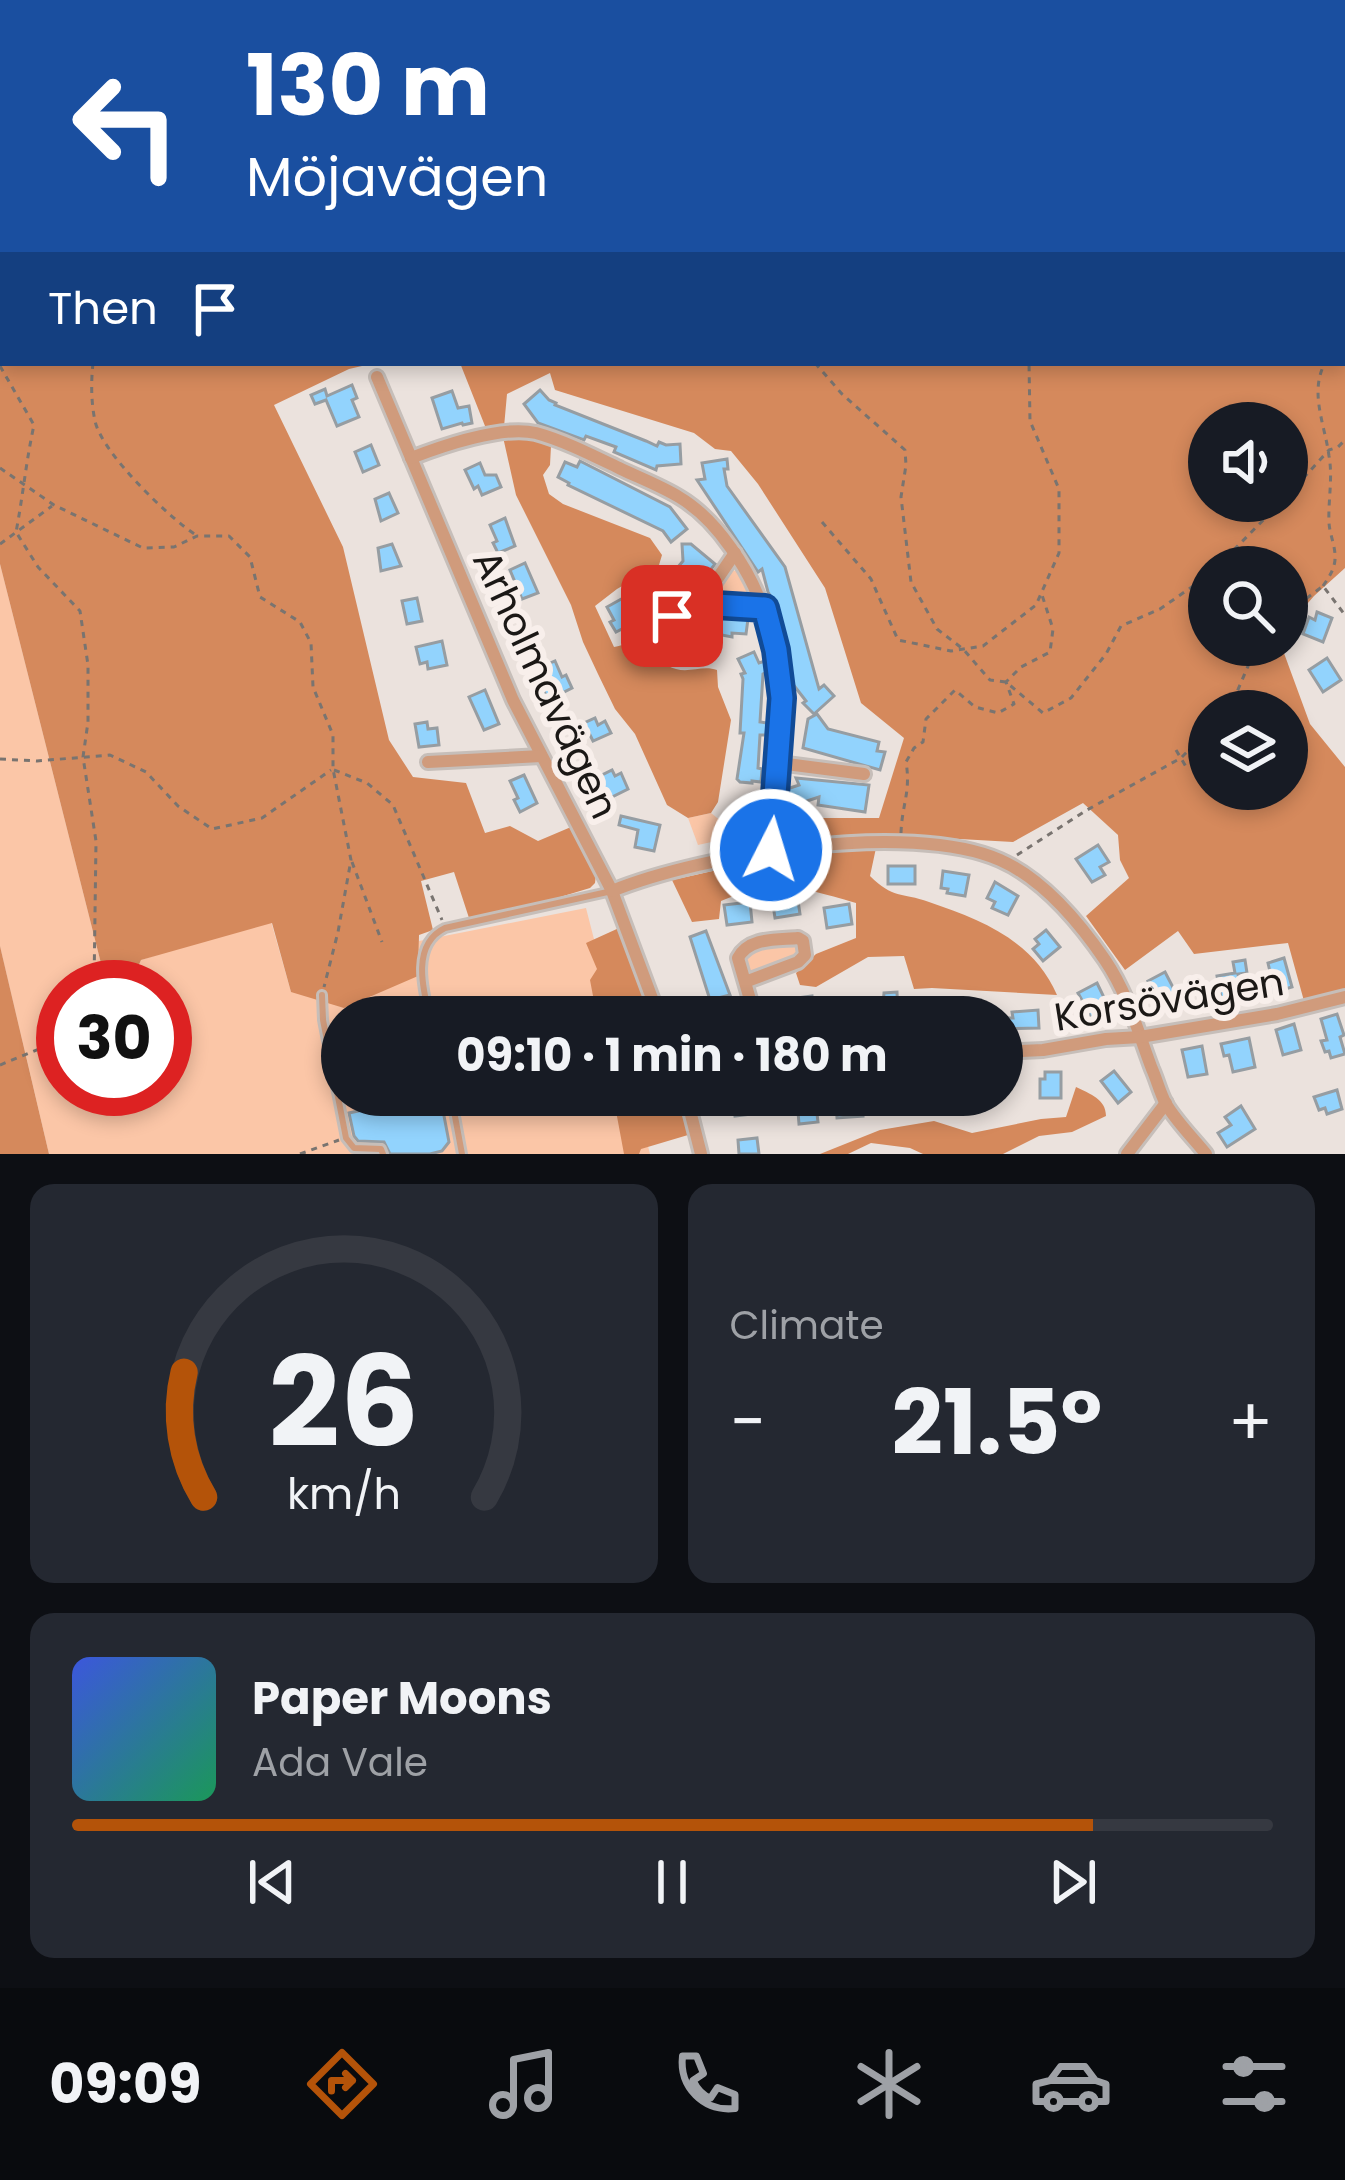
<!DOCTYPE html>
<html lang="en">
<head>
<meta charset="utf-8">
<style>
  body { margin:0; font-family:Poppins,sans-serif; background:#242831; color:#f1f3f6; height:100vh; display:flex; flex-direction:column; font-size:45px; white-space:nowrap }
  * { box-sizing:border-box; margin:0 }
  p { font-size:39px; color:#9ea1a6 }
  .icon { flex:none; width:66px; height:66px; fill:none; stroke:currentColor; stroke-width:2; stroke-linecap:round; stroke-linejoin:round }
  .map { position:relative; height:1154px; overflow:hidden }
  .details { display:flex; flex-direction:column; gap:30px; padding:30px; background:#0d0f14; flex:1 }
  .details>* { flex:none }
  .hud { position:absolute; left:0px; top:0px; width:1347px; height:366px; box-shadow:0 6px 18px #0003; background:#1a4fa0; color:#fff; overflow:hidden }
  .fabs { position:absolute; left:1188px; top:402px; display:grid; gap:24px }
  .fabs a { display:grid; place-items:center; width:120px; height:120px; border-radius:50%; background:#171b24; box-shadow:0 6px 18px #0003; font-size:60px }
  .speed { position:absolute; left:36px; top:960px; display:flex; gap:24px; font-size:60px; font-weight:700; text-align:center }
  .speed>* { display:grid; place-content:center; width:156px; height:156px; border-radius:50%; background:#171b24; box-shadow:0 6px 18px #0003; line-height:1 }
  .speed .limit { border:18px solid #d22; background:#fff; color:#111 }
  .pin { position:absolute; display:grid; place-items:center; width:102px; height:102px; color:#fff; margin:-51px; border-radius:24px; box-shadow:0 6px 18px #0006 }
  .me { position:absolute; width:132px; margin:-66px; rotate:5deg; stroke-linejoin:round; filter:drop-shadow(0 0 9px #0008) }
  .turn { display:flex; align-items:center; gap:42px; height:252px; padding:0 48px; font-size:54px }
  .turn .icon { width:156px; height:156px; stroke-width:2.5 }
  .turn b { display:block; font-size:84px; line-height:102px }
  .then { display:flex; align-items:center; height:114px; padding:0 48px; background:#0003; gap:24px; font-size:45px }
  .big { font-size:90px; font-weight:700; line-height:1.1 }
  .details .tile { flex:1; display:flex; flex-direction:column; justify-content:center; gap:18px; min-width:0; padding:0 42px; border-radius:24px; background:#242831 }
  .details .dial { align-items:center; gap:0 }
  .dial svg { height:312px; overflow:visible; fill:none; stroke:#363941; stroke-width:7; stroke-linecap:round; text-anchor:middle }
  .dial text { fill:#f1f3f6; stroke:none }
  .song { display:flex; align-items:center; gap:36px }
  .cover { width:144px; height:144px; border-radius:18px; background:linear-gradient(135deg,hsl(230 70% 55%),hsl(150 70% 35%)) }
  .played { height:12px; border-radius:6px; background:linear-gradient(90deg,#b45309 85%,#363941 85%) }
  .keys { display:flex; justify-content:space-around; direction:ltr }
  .heat { display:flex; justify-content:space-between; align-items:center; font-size:66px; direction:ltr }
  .details .tiles { flex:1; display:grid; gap:30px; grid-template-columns:1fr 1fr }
  .tile:last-child { grid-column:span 2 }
  .trip { position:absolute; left:321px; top:996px; width:702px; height:120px; border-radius:60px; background:#171b24; box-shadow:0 6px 18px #0003; font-weight:700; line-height:120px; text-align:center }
  .dock { display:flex; height:192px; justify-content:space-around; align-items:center; background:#090b0e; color:#9ea1a6 }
  .dock .icon { width:84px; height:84px }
  .dock .active { color:#b45309 }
  .dock b { font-size:54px; color:#f1f3f6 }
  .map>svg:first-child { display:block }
  .green { fill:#fbc6a7 }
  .forest { fill:#d5895c; fill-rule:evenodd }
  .building { fill:#92d3fd; stroke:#969da2; stroke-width:3 }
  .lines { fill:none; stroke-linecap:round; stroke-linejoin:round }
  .lane-casing { stroke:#c6beb9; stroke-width:12 }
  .street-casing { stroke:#c6beb9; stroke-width:18 }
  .path { stroke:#797470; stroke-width:3; stroke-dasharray:6 6; stroke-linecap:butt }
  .lane { stroke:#d09b7c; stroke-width:6 }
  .street { stroke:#d09b7c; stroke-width:12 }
  .route-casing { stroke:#114b97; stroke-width:30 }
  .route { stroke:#1a73e8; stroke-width:21 }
  .labels { text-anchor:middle; stroke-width:12; stroke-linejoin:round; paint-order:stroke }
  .street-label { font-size:39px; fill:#1b1816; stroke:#f8efeb }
</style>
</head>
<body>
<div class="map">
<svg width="1345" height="1154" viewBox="0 0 1345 1154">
  <rect width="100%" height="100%" fill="#ebe2dd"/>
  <g class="green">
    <polygon points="0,564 107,987 63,987 63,1089 165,1089 165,987 129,987 141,960 270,918 291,992 418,976 419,941 586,908 614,1017 342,1017 342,1095 635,1095 650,1154 49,1154 0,946"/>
    <path d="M732,570C743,572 747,585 752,595L746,602L712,596Z"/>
    <polygon points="711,813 722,822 725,839 698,845 688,818"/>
    <polygon points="787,943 795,943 798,954 794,958 759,971 749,970 743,959 750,950"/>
  </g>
  <g class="forest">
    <path d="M0,0H1345V568L1314,596L1287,627V567H1209V645H1281L1310,724L1345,767V989L1304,1001L1288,943L1194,954L1178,931L1125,970L1086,916L1129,878L1120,860L1118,835L1083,803L1013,842L871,834L787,839L786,818H879L904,738L861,703L825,588L758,484L731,451L715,449L694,433L555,390L550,373L507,394L504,427L487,431L460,363H1344V3H3V363H375L349,369L274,405L343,547L389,740L413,777L466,783L485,833L510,826L538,841L571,827L596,874L595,883L590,888L527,907L469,918L454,872L421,881L433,930L419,935L418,976L344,1008L291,992L272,923L141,960L129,987H107L0,564ZM1209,423H1287V501H1209ZM1209,711H1287V789H1209Z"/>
    <path d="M503,437H526L551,446L550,465L543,475L549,494L563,504L650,538L662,555L659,565L617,589L595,606L614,647C668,633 648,661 676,669C690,673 703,665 717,670L718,687L731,720L718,802L711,813L688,818L667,805L635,734L615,709L598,674L583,642L571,605L516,495Z"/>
    <path d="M876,848L870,876C893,899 901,892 929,902C982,920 1034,941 1057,995L932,988L914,989L904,956L868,957L816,987L800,985L796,973L816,954L856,938V903C799,887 778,878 721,901L719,919L692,922L672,880C740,865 807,849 876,848Z"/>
    <polygon points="619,928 651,1017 597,1017 590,980 597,969 586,943"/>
    <polygon points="0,946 49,1154 0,1154"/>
    <path d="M1076,1087C1090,1094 1106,1099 1106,1116L1072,1132L1039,1136L1003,1154H923L910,1148L871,1143L848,1154H820L880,1130L934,1121L972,1133L1041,1119L1066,1117Z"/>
    <polygon points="613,1095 681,1095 688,1135 641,1149 639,1154 624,1154"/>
  </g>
  <g class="building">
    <polygon points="352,385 357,398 352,400 359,417 337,426 326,400 315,404 311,395 325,389 327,396"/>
    <polygon points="540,390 549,400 556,403 555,405 646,441 657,446 659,442 666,445 680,444 681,464 657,466 656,470 614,452 616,447 586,436 584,440 538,423 524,404"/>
    <polygon points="452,391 458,408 469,406 472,423 463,425 462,423 442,429 432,398"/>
    <polygon points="371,445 379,465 363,472 355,452"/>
    <polygon points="727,459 728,469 724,469 727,486 785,567 819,689 824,685 834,696 814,714 803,703 806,701 792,683 775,604 768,592 762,569 758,572 697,480 705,479 702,463"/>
    <polygon points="580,461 670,507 687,529 671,542 663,531 568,485 569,483 558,477 565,462 577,467"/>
    <polygon points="480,463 485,475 496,475 501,487 482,495 478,486 474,489 465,470"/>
    <polygon points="389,493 398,513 381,521 375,499"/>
    <polygon points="505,518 515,546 498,553 493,543 497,541 490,525"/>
    <polygon points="392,544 401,566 381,571 378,548"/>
    <polygon points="682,544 691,544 715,564 699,585 695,591 616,632 610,622 614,620 607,607 648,584 672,574 683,561"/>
    <polygon points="525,563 538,593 522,599 510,570"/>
    <polygon points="417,598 422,621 407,624 402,601"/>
    <polygon points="1317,612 1332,618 1323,642 1303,634 1309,617 1315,620"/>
    <polygon points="703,615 709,615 711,618 719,616 748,619 746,634 732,633 732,637 717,634 674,653 665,631"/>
    <polygon points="442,641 447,665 428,669 427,662 420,664 416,647"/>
    <polygon points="754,652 759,663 765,661 767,672 763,674 760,722 767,723 766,735 760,735 758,768 762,769 761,782 752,781 752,783 740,782 737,779 744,733 740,733 743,679 741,674 745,673 738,659"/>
    <polygon points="1327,658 1341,680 1323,692 1309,670"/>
    <polygon points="555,661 562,677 566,675 572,688 548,700 542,687 547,685 539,668"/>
    <polygon points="485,690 499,724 484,730 469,697"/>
    <polygon points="817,714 828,729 879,742 877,751 885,752 880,770 803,748 808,719"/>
    <polygon points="595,718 598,725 605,721 611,733 593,741 584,723"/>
    <polygon points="427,722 428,729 437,728 439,745 419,747 415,724"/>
    <polygon points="612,770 615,776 621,773 628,789 608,799 598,777"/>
    <polygon points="524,775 537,803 520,812 514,800 518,798 510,781"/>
    <polygon points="796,778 869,785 865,812 818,805 819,797 792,806 787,789 799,785"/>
    <polygon points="621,816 660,825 654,851 635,847 638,830 619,825"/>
    <polygon points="1098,845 1109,862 1100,867 1105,875 1092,882 1076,859"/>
    <rect x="888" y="866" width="27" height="18"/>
    <polygon points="943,871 969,875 965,896 947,893 948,889 941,888"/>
    <polygon points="995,882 1018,896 1008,915 992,908 995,902 987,898"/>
    <polygon points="797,894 800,914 775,918 772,898"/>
    <polygon points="750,902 752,922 727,925 724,905"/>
    <polygon points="849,904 852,924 827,928 824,908"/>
    <polygon points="1046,930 1060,947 1043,961 1033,949 1039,944 1035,939"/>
    <polygon points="706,931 730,995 710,1000 690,937"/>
    <polygon points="1284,958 1292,987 1272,993 1267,977 1271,976 1268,963"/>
    <polygon points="1245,960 1247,973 1238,974 1242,999 1222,1003 1217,976 1235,973 1233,962"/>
    <polygon points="1165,972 1177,995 1161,1003 1148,981"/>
    <polygon points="1097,983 1111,1012 1092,1021 1089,1014 1085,1016 1079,1004 1083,1002 1078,993"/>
    <polygon points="897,992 898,1017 882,1017 884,993"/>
    <polygon points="812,996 814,1017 777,1017 775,1001"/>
    <polygon points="1038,1010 1039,1028 1002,1029 1002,1018 1013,1018 1012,1012"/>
    <polygon points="1337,1014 1344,1035 1340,1037 1345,1054 1331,1058 1329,1051 1325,1052 1321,1041 1327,1040 1321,1019"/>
    <polygon points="1294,1024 1301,1050 1283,1055 1276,1030"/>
    <polygon points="1249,1038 1255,1067 1233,1072 1229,1055 1224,1056 1221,1044"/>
    <polygon points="1202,1046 1207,1074 1188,1077 1182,1050"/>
    <polygon points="1114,1071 1131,1092 1118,1103 1101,1081"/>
    <polygon points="1045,1072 1061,1072 1061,1098 1040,1098 1040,1079 1045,1079"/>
    <polygon points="1337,1090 1342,1109 1327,1114 1325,1108 1319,1110 1314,1097"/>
    <polygon points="355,1095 440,1095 449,1142 442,1151 430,1154 390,1154 384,1142 358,1141 354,1136 349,1113 358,1111"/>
    <polygon points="732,1095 771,1095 771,1102 750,1104 752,1114 735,1116"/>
    <polygon points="845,1095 861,1095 863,1116 837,1118 836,1104 845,1104"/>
    <polygon points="890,1095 908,1095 909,1111 892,1112"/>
    <polygon points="815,1097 818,1122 799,1124 797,1099"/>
    <polygon points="1241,1106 1255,1129 1227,1147 1218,1133 1231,1125 1225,1117"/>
    <polygon points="757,1138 759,1154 739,1154 738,1140"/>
  </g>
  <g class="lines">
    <defs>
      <g id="lane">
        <polyline points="322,995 323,1020 346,1138 354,1148 381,1149 383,1154"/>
        <path d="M430,1017C422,987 412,944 445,928L612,891"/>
        <polyline points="451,1095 462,1154"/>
      </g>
      <g id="street">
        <polyline points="377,377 513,700 612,891 659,1017"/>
        <path d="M411,458C442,446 503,425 536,433C565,441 594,456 621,469C640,478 661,486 679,497C701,510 717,528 731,548C798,640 780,745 771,850"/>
        <polyline points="700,604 765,608"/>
        <polyline points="644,629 700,604 735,553"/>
        <polyline points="428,762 541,756"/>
        <polyline points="779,763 864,774"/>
        <path d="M612,891C703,854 909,820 1000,860C1043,879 1079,922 1105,960C1128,994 1138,1032 1152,1069C1157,1080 1160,1093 1166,1104C1176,1121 1193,1138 1206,1154"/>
        <path d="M745,982L798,962L805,955L803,941L798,938C777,940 749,937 738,958L755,1017"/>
        <polyline points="1002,1052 1043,1050 1106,1039 1140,1037 1277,1014 1345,997"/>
        <polyline points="686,1095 701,1154"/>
        <polyline points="1127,1154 1166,1103"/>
      </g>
    </defs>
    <use href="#lane" class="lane-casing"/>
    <use href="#street" class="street-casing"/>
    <g class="path">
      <polyline points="334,0 338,3"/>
      <polyline points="852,0 853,3"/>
      <polyline points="940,0 941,3"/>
      <polyline points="1084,0 1105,3"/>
      <polyline points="289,3 294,0"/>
      <polyline points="505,3 506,0"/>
      <polyline points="961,3 964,0"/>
      <polyline points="1033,3 1033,0"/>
      <polyline points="1284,3 1285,0"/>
      <polyline points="1344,16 1345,15"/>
      <polyline points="1344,96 1345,97"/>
      <polyline points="1344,324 1345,324"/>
      <polyline points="0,344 3,338"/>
      <polyline points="1344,351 1345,351"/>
      <path d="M93,363C91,382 91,402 95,421C102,453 168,517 196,535"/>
      <polyline points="815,363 842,394 905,450 906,465 901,497 911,582 937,629 963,649 990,680 1006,682 1043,713 1071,698 1106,654 1121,626 1160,609 1209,575"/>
      <path d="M0,366L34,425C26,461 23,496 16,532L38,567L80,611L88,665V722L83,757L96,841L94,987"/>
      <polyline points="0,468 54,505 143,548 174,547 197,536 229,536 250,557 260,597 300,622 311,643 313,687 333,735 333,769 351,860 338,932 324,987"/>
      <polyline points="1287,496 1329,450 1338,447 1345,440"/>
      <polyline points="822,522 871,579 898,640 951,651 983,646 1036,605 1059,553 1059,489 1030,421 1029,363"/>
      <polyline points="0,544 52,506"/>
      <polyline points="1217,567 1282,501"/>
      <path d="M1323,586C1329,577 1334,570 1335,560C1336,547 1330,536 1329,523C1328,500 1333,478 1329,456C1325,425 1309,392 1325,363"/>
      <polyline points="1287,613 1323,586 1345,615"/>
      <polyline points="1226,711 1231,706 1257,645"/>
      <polyline points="1176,750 1188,770"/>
      <polyline points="0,759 37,761 110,755 146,772 178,806 212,829 262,818 331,770"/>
      <polyline points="334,770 367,783 393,805 442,920"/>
      <path d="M901,833C902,804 911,792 906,762L914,748L923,742L926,719L955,690L975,707L998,713L1014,704L1006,682L1021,667L1050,652L1053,629L1042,595"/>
      <polyline points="1017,855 1087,810 1181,758 1209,729"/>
      <polyline points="352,862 382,942"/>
      <polyline points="0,1065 56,1042 63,1031"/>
      <polyline points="300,1154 339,1140"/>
    </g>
    <use href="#lane" class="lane"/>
    <use href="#street" class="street"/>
  </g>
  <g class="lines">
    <defs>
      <polyline id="route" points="672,616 700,604 765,608 776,650 782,698 771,850"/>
    </defs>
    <use href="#route" class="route-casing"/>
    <use href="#route" class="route"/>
  </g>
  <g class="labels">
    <g class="street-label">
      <text transform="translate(546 684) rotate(65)" y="14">Arholmavägen</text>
      <text transform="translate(1169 999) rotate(-9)" y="14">Korsövägen</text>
    </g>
  </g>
</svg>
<div class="fabs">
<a><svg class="icon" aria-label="sound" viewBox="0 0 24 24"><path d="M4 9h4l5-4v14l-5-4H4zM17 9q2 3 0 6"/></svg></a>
<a><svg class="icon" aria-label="search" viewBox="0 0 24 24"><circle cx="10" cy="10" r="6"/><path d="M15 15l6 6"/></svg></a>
<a><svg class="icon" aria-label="layers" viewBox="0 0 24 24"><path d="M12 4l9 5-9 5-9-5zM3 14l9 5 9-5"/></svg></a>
</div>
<div class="speed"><div class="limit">30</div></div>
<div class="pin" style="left:672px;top:616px;background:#d93025"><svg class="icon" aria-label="arrive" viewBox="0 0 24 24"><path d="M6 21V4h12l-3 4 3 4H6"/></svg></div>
<svg class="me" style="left:771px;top:850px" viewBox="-20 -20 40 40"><circle r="17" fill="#1a73e8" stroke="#fff" stroke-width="3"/><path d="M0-11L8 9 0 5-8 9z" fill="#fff"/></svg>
<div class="trip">09:10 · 1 min · 180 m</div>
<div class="hud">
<div class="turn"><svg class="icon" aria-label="left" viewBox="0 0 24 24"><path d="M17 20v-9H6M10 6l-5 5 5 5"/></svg><div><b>130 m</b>Möjavägen</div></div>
<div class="then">Then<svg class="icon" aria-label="arrive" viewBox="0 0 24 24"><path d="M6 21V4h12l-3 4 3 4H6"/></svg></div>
</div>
</div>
<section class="details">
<div class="tiles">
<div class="tile dial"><svg viewBox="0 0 100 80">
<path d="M14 69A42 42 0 1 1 86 69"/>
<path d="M14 69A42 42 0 0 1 9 37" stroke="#b45309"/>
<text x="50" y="56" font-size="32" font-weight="700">26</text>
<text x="50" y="72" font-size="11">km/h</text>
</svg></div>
<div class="tile"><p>Climate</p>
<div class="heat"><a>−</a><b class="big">21.5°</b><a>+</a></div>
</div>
<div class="tile">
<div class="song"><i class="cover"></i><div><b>Paper Moons</b><p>Ada Vale</p></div></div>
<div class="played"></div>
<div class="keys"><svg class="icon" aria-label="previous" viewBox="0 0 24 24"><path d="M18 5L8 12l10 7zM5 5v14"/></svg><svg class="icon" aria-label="pause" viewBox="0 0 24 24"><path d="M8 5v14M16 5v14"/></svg><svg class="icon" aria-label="next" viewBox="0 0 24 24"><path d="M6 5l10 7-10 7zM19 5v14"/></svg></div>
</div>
</div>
</section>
<nav class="dock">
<b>09:09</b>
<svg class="icon active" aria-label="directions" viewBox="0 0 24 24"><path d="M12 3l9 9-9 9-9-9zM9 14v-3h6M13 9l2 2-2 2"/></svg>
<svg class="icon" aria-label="music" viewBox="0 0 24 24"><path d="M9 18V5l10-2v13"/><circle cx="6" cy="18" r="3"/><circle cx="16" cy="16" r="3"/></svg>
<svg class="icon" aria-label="phone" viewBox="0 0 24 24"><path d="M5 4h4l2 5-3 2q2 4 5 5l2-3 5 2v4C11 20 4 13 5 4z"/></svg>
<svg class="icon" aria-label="climate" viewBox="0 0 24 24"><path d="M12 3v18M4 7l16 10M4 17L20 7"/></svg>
<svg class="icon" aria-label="car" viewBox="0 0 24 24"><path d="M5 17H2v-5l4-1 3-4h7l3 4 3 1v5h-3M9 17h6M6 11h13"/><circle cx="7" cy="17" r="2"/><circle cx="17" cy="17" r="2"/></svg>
<svg class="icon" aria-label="filters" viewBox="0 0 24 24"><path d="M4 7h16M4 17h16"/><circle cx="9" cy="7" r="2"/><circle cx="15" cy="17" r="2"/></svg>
</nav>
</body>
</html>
